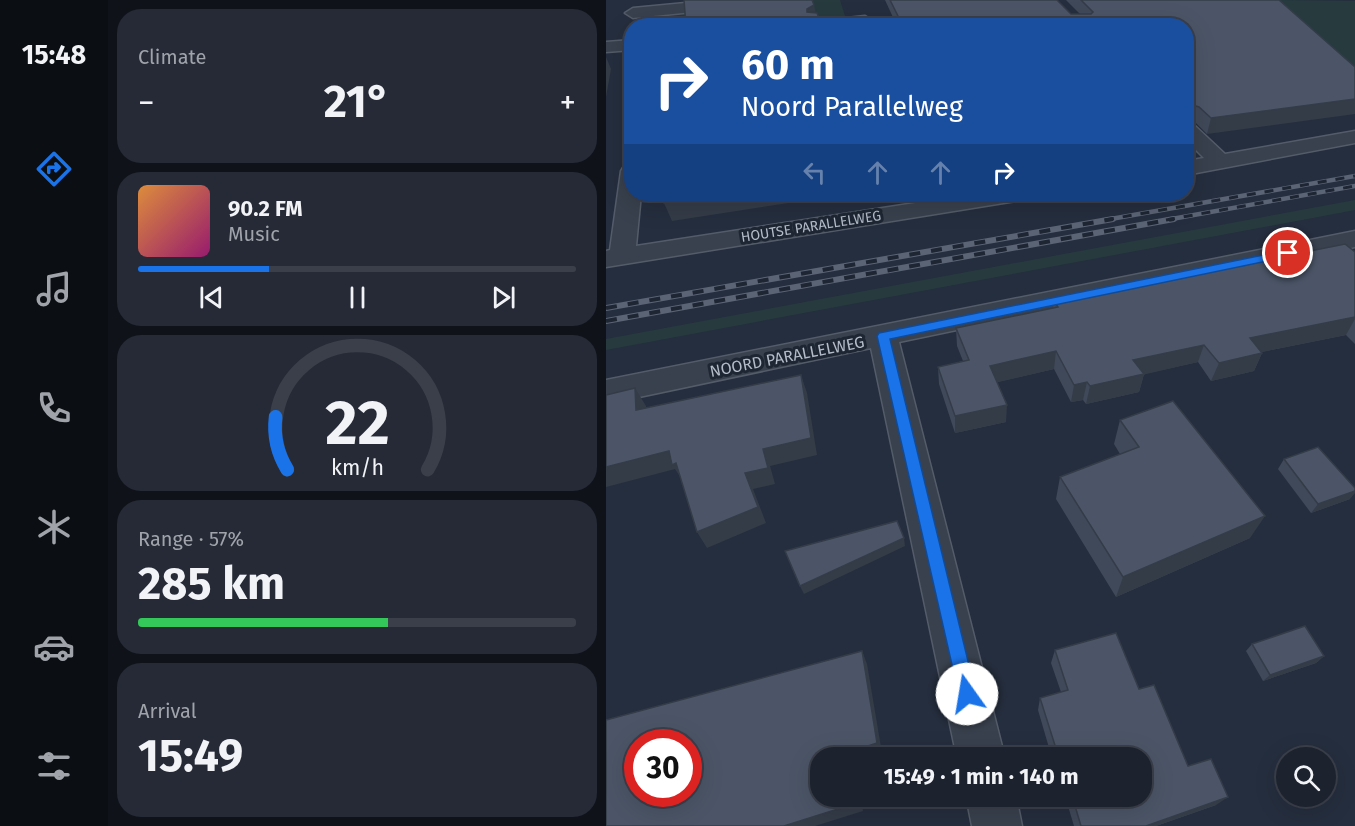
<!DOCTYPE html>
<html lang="en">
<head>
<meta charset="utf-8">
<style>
  body { margin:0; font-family:"Fira Sans",sans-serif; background:#252a36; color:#f1f3f6; height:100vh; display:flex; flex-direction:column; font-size:22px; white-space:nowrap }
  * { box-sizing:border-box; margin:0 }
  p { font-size:20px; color:#a0a4aa }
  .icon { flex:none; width:33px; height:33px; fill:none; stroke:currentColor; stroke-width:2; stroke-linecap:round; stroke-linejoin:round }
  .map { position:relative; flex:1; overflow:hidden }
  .side { display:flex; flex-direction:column; gap:9px; padding:9px; background:#0f1319; width:498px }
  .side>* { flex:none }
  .guide { position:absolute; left:18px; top:18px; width:570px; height:183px; border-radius:24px; box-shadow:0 6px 24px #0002,0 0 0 2px #3a3f4a; background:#1a4fa0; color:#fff; overflow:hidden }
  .tools { position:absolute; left:670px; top:747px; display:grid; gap:12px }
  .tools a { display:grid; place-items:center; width:60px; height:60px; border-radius:50%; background:#1c222e; box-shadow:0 6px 24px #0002,0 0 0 2px #3a3f4a; font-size:30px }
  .speed { position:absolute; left:18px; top:729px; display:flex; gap:12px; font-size:30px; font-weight:700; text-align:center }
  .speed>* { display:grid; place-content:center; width:78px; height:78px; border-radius:50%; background:#1c222e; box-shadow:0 6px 24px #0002,0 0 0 2px #3a3f4a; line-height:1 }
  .speed .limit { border:9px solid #d22; background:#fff; color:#111 }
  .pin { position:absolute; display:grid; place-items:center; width:51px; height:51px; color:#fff; margin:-26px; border:3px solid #fff; border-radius:50%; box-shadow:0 2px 6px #0007 }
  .me { position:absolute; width:66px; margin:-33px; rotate:347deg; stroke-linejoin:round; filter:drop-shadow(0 0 4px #0008) }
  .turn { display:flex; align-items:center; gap:21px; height:126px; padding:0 18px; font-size:27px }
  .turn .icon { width:78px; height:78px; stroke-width:2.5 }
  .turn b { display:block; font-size:42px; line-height:51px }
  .lanes { display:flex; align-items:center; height:57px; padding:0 18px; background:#0003; justify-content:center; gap:30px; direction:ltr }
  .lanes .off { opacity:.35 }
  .big { font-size:45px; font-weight:700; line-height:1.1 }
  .side .widget { flex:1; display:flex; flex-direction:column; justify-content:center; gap:9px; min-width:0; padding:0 21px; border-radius:24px; background:#252a36 }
  .side .dial { align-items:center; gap:0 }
  .dial svg { height:156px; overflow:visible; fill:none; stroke:#3a3f4a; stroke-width:7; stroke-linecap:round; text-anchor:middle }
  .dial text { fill:#f1f3f6; stroke:none }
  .song { display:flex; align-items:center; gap:18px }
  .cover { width:72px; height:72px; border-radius:9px; background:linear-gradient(135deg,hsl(30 70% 55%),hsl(320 70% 35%)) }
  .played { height:6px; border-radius:3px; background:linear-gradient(90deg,#1a73e8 30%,#3a3f4a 30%) }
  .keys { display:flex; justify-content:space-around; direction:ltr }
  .heat { display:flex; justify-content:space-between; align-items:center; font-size:33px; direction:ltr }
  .charge { height:9px; border-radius:4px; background:linear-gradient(90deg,#34c759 57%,#3a3f4a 0) }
  .trip { position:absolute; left:204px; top:747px; width:342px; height:60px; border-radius:24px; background:#1c222e; box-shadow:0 6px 24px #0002,0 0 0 2px #3a3f4a; font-weight:700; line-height:60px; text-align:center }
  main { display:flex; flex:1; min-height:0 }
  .tabs { display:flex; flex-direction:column; width:108px; justify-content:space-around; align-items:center; background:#0b0e12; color:#a0a4aa }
  .tabs .icon { width:42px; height:42px }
  .tabs .active { color:#1a73e8 }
  .tabs b { font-size:27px; color:#f1f3f6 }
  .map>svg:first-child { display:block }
  .green { fill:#273b3f }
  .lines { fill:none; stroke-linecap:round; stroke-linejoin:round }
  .street-casing { stroke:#545c69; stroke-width:3 }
  .street { fill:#39414e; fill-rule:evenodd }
  .rail-far1-casing { stroke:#5b6475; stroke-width:4.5 }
  .rail-casing { stroke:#5b6475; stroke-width:6 }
  .rail-far1 { stroke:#1e2633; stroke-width:3; stroke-dasharray:9; stroke-linecap:butt }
  .rail { stroke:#1e2633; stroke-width:4; stroke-dasharray:11; stroke-linecap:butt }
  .wall { fill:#404959 }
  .shaded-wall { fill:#343c48 }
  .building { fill:#4b5567; stroke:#343c48; stroke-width:1.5; fill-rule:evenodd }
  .route { fill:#1a73e8; stroke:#114b97; stroke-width:1.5 }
  .labels { text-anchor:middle; stroke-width:6; stroke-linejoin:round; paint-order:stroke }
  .far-street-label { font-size:14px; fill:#b5bcc9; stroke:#1e2633 }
  .street-label { font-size:16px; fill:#b5bcc9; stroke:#1e2633 }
</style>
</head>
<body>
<main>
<nav class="tabs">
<b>15:48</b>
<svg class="icon active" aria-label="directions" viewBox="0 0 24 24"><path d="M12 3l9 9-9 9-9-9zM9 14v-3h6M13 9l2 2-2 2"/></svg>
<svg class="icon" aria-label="music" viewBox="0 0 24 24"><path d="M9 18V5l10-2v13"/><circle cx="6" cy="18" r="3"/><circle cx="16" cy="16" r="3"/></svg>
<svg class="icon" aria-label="phone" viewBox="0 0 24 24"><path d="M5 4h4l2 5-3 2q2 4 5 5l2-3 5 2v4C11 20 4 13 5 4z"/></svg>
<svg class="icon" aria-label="climate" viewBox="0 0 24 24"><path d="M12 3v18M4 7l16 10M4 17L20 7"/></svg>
<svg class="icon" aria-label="car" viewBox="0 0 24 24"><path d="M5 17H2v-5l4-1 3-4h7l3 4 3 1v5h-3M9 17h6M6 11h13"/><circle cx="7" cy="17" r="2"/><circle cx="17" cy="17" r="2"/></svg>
<svg class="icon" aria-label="filters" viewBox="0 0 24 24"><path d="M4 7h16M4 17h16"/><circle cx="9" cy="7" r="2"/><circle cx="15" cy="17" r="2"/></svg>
</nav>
<section class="side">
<div class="widget"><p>Climate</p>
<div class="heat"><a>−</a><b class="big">21°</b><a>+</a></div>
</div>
<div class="widget">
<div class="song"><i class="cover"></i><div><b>90.2 FM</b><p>Music</p></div></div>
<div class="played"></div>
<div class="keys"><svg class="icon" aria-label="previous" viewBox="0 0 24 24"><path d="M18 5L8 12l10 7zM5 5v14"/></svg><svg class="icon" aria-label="pause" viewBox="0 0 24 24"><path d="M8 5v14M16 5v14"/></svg><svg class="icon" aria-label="next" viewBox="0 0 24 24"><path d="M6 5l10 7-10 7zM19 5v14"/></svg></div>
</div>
<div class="widget dial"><svg viewBox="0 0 100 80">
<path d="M14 69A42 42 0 1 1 86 69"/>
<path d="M14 69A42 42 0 0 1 8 42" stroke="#1a73e8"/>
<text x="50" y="56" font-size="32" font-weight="700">22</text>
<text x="50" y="72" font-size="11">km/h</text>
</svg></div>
<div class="widget"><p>Range · 57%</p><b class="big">285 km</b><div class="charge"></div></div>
<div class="widget"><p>Arrival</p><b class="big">15:49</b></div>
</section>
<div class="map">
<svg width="749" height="826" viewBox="0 0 749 826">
  <rect width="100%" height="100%" fill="#252e3e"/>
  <g class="green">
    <polygon points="188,0 234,0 239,16 150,25 36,26 37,16"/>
    <polygon points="670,0 749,1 749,70"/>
    <polygon points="749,200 749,210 0,350 0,339"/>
  </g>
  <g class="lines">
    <defs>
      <g id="street">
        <polygon points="111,0 165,0 157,5 27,18 19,13 27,8"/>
        <polygon points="259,16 267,21 265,24 205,26 213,21"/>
        <polygon points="26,40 26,50 0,52 0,42"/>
        <polygon points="580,122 587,124 619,154 749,131 749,143 580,175 580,161 598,158 580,140"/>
        <polygon points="26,164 26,194 35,194 30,246 368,194 422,194 418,199 410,201 0,267 0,251 4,250 15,171 18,166"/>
        <polygon points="749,231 749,247 293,342 399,758 351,758 265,348 0,404 0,380"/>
        <polygon points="360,796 410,796 416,826 366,826"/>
      </g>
    </defs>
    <use href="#street" class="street-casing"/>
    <use href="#street" class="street"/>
    <defs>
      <g id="rail-far1">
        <polyline points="499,220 749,176"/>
        <polyline points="560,220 749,186"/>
      </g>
      <g id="rail">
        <polyline points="0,308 507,219"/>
        <polyline points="0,321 568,219"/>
      </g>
    </defs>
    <use href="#rail-far1" class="rail-far1-casing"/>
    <use href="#rail" class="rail-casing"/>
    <use href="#rail-far1" class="rail-far1"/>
    <use href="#rail" class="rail"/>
  </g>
  <g class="wall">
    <polygon points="279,0 451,0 465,14 474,14 460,0 673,0 601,134 589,122 582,120 580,26 291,26"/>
    <polygon points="749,252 749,344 740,335 655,352 656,353 648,371 605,381 592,362 538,374 533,392 480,404 477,400 465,402 448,369 391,382 400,422 349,433 333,384 332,367 357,361 351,346 350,328 447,308 448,301"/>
    <polygon points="514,420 644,538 510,597 450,499 454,477 514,454 508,444"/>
    <polygon points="678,459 744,499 705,513 672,469"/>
    <polygon points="646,644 718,656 710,663 657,681 640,651"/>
    <polygon points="449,650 533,689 582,766 610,805 550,826 468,826 459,796 536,796 536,758 446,758 432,710 434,698 455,692 445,663"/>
  </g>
  <g class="shaded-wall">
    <polygon points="208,5 211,20 201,12 201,9"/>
    <polygon points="0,57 5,69 0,97"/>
    <polygon points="749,99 749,114 601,134 605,118"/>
    <polygon points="120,194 241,194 66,221 58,203"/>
    <polygon points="749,317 749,319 740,335 636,356 644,338"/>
    <polygon points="598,345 592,362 523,378 527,360"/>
    <polygon points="450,351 448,369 384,384 384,366"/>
    <polygon points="656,353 648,371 605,381 613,363"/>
    <polygon points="538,374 533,392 480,404 484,386"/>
    <polygon points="195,375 201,393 211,455 164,466 169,484 147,489 160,523 101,548 91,532 157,449"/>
    <polygon points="481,382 477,400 465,402 468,385"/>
    <polygon points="29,388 40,406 41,428 30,410"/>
    <polygon points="401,405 400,422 349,433 349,416"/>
    <polygon points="63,451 81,480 77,481 69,469 0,487 0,467"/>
    <polygon points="749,491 749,493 744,499 705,513 712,504"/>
    <polygon points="659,516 644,538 510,597 517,577"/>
    <polygon points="298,538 299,546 198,594 194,586"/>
    <polygon points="256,651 261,664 276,753 262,758 245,758 244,752"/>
    <polygon points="718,656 710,663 657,681 664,675"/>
    <polygon points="250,796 255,796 257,811 209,826 178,826"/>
    <polygon points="622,797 610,805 550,826 540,826"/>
  </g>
  <g class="building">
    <polygon points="78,0 206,0 208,5 201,9 201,12 211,13 216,26 80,26"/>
    <polygon points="284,0 451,0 465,14 485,14 487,12 475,0 673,0 749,67 749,99 605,118 593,107 584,104 582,106 582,122 580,122 580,26 297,26"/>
    <polygon points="58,194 120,194 58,203"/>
    <polygon points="739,244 749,252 749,317 644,338 656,353 613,363 598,345 527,360 538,374 484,386 481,382 468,385 450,351 384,366 401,405 349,416 332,367 363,360 350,328 452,307 448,301 483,293 484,295"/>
    <polygon points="195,375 205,438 157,449 162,468 139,473 152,507 91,532 70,463 66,465 63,451 0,467 0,395 29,388 30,410"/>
    <polygon points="567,401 659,516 517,577 454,477 533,447 514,420"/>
    <polygon points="712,447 749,488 749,491 712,504 678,459"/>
    <polygon points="291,521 298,538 194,586 179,551"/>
    <polygon points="699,626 718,656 664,675 646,644"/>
    <polygon points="510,633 533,689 548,685 582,766 605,759 622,797 540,826 475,826 466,796 536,796 536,758 453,758 434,698 462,690 449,650"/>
    <path d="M256,651L271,743L244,752L245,758H214V796H250L251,803L178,826H0V720ZM32,742H82V794H32Z"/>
  </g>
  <polygon class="route" points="682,250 687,253 685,256 284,339 370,694 367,700 361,703 354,700 271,336 273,333"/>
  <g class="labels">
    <g class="far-street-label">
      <text transform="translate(205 226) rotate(-9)" y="5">HOUTSE PARALLELWEG</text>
    </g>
    <g class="street-label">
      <text transform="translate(181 356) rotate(-11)" y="6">NOORD PARALLELWEG</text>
    </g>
  </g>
</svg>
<div class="tools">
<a><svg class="icon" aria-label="search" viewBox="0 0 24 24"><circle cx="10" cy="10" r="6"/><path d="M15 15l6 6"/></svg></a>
</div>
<div class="speed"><div class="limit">30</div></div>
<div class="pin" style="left:682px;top:253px;background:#d93025"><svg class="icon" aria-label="arrive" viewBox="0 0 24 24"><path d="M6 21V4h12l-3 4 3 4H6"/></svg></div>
<svg class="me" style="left:361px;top:694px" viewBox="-20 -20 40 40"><circle r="19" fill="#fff"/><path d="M0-13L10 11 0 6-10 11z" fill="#1a73e8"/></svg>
<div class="trip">15:49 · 1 min · 140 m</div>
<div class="guide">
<div class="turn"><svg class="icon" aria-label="right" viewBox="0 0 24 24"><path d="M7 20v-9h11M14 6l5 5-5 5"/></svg><div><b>60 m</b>Noord Parallelweg</div></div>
<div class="lanes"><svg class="icon off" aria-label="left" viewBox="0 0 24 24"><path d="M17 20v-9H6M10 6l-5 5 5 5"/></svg><svg class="icon off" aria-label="ahead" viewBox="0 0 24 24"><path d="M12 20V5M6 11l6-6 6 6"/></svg><svg class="icon off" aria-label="ahead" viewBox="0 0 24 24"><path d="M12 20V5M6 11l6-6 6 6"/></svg><svg class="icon" aria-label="right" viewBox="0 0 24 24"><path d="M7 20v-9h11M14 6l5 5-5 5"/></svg></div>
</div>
</div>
</main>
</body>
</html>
